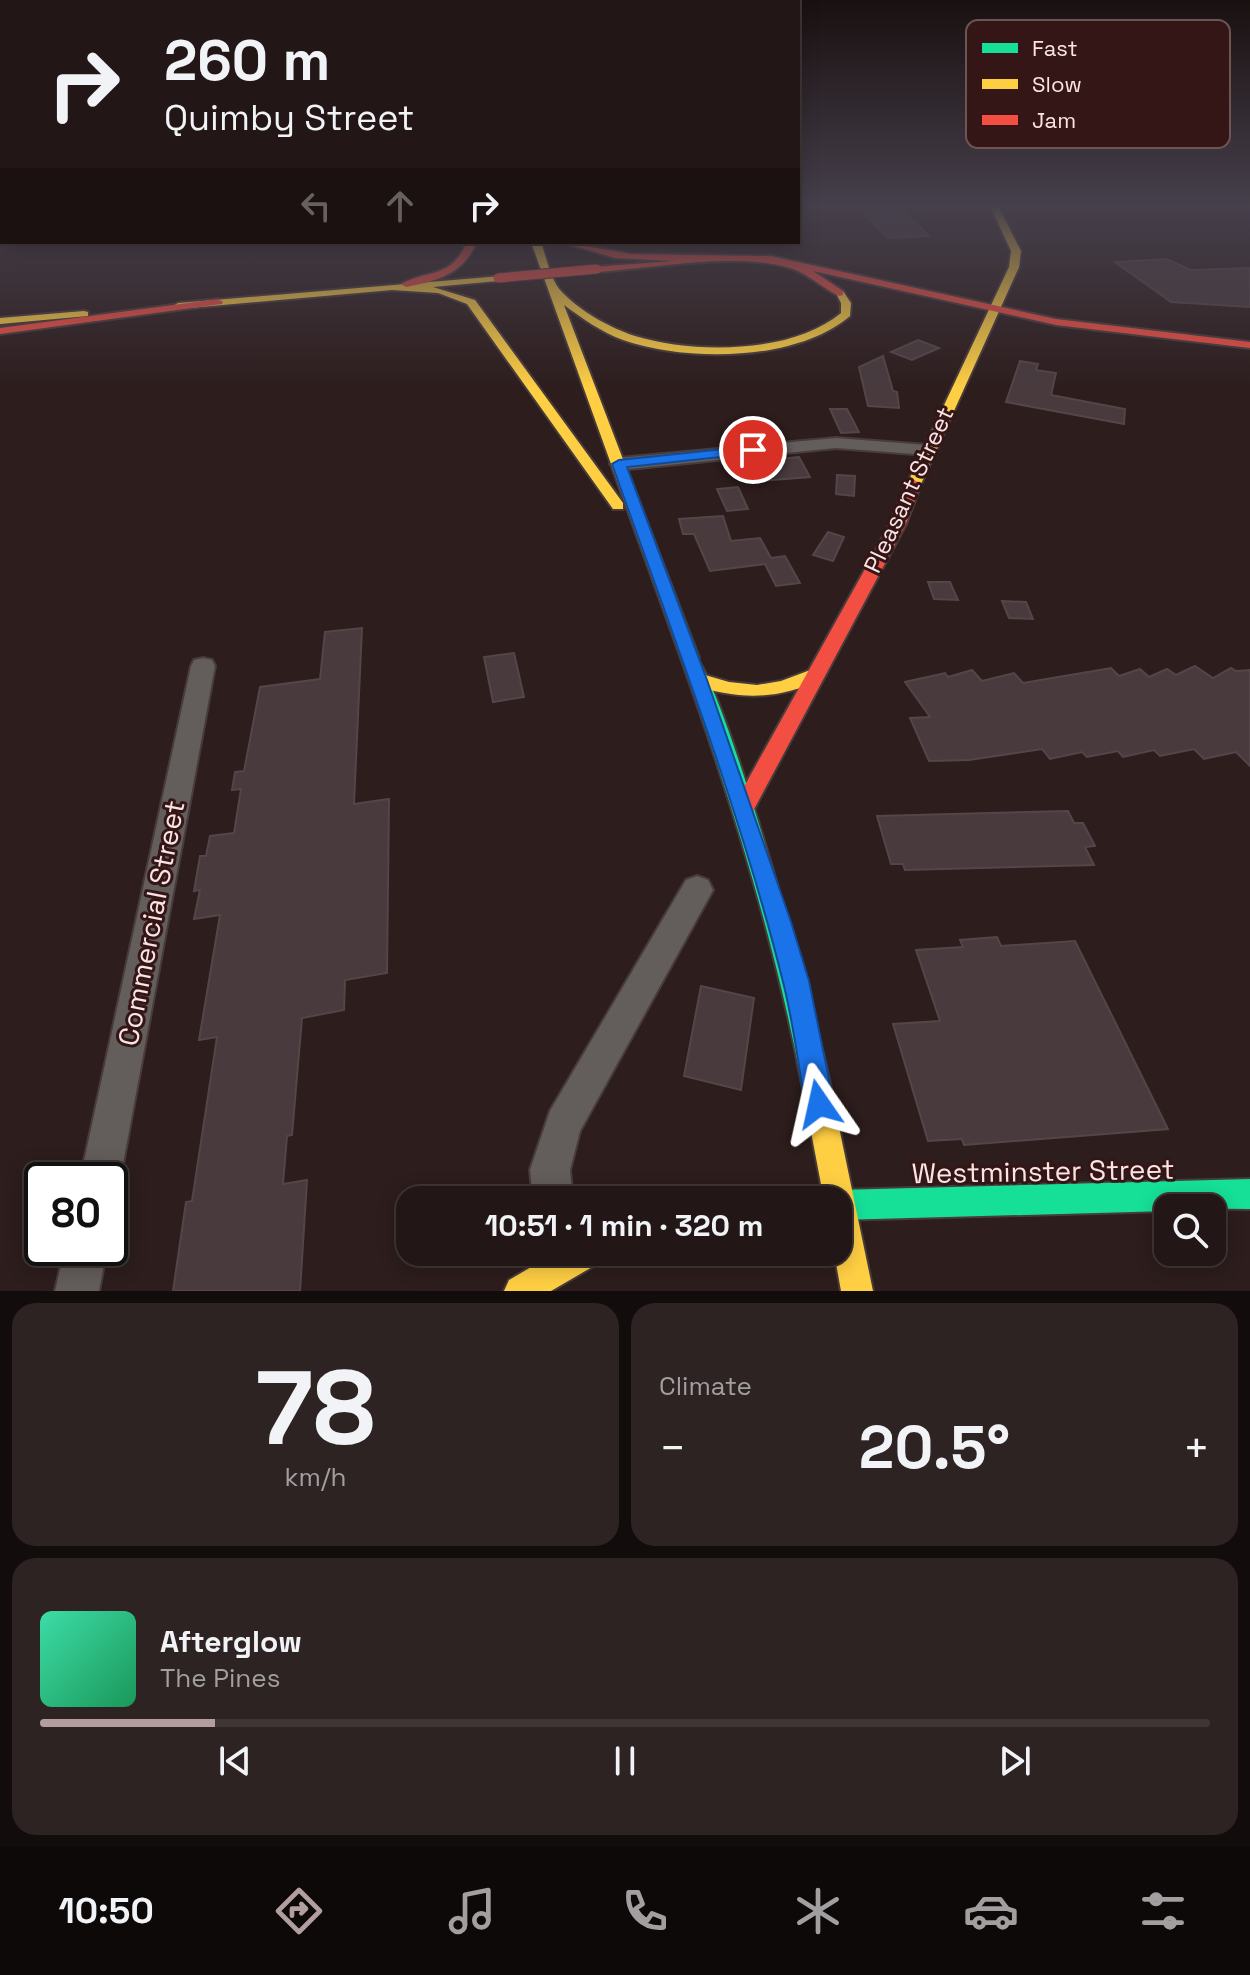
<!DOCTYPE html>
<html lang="en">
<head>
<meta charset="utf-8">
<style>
  body { margin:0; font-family:"Space Grotesk",sans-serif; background:#2e2323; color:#f1f3f6; height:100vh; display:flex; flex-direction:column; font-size:30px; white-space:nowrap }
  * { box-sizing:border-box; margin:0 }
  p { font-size:26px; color:#a29fa1 }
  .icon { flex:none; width:44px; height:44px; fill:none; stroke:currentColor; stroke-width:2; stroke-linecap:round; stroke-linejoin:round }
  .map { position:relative; height:1291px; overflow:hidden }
  .panel { display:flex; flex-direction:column; gap:12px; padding:12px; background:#130c0c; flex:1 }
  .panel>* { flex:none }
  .top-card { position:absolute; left:0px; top:0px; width:800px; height:244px; box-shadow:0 4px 20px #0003,0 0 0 2px #3f3535; background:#221616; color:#f1f3f6; overflow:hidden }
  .buttons { position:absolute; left:1154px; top:1194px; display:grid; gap:16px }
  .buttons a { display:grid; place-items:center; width:72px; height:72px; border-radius:16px; background:#221616; box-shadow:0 4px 20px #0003,0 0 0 2px #3f3535; font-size:40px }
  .speed { position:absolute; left:24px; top:1162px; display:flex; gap:16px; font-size:40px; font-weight:700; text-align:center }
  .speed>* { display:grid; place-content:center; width:104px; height:104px; border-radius:50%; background:#221616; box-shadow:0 4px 20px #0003,0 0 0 2px #3f3535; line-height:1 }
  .speed .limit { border:4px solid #111; border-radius:12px; background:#fff; color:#111 }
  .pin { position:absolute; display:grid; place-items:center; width:68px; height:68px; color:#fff; margin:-34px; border:4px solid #fff; border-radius:50%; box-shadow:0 2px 8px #0007 }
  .me { position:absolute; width:88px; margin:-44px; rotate:349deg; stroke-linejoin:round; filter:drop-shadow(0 0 6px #0008) }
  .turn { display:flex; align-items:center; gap:28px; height:168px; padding:0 32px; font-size:36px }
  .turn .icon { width:104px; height:104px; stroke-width:2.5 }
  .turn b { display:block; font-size:56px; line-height:68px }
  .lanes { display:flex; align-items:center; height:76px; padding:0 32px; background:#0003; justify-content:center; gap:40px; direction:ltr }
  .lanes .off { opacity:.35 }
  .big { font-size:60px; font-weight:600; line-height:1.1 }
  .panel .tile { flex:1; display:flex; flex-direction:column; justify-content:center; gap:12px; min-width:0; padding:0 28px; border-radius:24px; background:#2e2323 }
  .panel .dial { align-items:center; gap:0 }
  .dial b { font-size:104px; line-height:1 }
  .song { display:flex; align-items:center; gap:24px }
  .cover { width:96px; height:96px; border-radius:12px; background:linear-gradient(135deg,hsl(160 70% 55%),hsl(150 70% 35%)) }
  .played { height:8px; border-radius:4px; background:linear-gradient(90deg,#b29e9e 15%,#3f3535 15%) }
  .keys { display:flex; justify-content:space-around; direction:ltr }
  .heat { display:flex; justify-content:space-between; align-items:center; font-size:44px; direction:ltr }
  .panel .tiles { flex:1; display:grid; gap:12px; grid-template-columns:1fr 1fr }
  .tile:last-child { grid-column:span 2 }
  .trip { position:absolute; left:396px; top:1186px; width:456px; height:80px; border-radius:24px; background:#221616; box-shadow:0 4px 20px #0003,0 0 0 2px #3f3535; font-weight:600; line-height:80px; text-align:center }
  .tab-bar { display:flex; height:128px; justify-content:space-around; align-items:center; background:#0e0909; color:#a29fa1 }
  .tab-bar .icon { width:56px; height:56px }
  .tab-bar .selected { color:#b29e9e }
  .tab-bar b { font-size:36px; color:#f1f3f6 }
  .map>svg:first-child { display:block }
  .building { fill:#483a3d; stroke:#544648; stroke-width:2 }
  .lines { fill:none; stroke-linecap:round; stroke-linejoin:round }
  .street-casing { stroke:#483b3b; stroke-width:4 }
  .fast-casing { stroke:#483b3b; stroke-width:4 }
  .slow-casing { stroke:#483b3b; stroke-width:4 }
  .jam-casing { stroke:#483b3b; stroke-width:4 }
  .street { fill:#635d5b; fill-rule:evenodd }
  .fast { fill:#16e098; fill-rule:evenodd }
  .slow { fill:#ffcf43; fill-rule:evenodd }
  .jam { fill:#f24e42; fill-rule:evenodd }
  .jam-bridge-casing { stroke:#483b3b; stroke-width:11; stroke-linecap:butt }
  .jam-bridge { stroke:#f24e42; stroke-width:9 }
  .route { fill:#1a73e8; stroke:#114b97; stroke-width:2 }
  .labels { text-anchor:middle; stroke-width:6; stroke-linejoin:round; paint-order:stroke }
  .street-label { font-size:24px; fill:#fae4e4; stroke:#341617 }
  .near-street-label { font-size:28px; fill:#fae4e4; stroke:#341617 }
  .key { fill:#341617; stroke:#6f5454; stroke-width:2 }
  .key-label { font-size:22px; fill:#fae4e4 }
</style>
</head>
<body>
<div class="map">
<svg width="1250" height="1291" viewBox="0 0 1250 1291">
  <rect width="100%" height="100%" fill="#2d1d1d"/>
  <g class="building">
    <polygon points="859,208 901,208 929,236 888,238"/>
    <polygon points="1166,259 1191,270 1250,268 1250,307 1171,302 1115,262"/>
    <polygon points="918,340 939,348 912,360 891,352"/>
    <polygon points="883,356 893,391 897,392 899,408 868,406 859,367"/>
    <polygon points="1020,361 1038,364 1036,370 1056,373 1051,395 1125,409 1124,424 1006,402"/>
    <polygon points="830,409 847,409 859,432 841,433"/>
    <polygon points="799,457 810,477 758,481 750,466 770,464 768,460"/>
    <polygon points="837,475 855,476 854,496 836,494"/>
    <polygon points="738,487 748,509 727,511 717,489"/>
    <polygon points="723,516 731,541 760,538 771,558 785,556 800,583 776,586 765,564 710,571 694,534 683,534 679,519"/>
    <polygon points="828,532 844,537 833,561 813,555"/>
    <polygon points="928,582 950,582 958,600 934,599"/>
    <polygon points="1002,601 1026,602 1033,619 1009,618"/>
    <polygon points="362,628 354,804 389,799 387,973 345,980 344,1010 302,1018 292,1135 287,1136 283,1184 307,1180 300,1291 173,1291 186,1202 192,1201 217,1037 199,1040 220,915 194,919 200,890 194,891 200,856 206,856 210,836 234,833 241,789 232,790 235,772 244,771 260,687 320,679 325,632"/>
    <polygon points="514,653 524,697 493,702 484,657"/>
    <polygon points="1195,666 1213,678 1231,668 1236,671 1250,670 1250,766 1236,752 1204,759 1194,749 1160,756 1154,750 1123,757 1118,751 1087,757 1082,752 1050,759 1042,749 969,760 929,761 910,718 930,717 905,682 945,673 948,677 972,670 982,681 1014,673 1023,683 1111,668 1119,676 1140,669 1149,677 1167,669 1176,675"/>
    <polygon points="1068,811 1074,823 1083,823 1095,846 1085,847 1094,865 905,870 903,864 891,864 877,816"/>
    <polygon points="997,937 1001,946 1075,941 1168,1129 964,1145 962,1139 928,1141 893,1024 940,1021 916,950 963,947 960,940"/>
    <polygon points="701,986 754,998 741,1090 684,1076"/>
  </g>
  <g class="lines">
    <defs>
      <g id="street">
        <polygon points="836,438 927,445 936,450 927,455 836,448 619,470 610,464 619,458"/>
        <polygon points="203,658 212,660 215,666 120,1180 110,1196 110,1180 80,1180 191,666 194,660"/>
        <polygon points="697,876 708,880 713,890 580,1131 570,1170 573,1200 533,1200 530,1170 550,1111 686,880"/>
        <polygon points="65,1248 107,1248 99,1291 55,1291"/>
      </g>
      <g id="fast">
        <path d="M690,652C720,660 818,1028 829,1079L825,1089L815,1093L805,1089L801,1079C773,935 730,796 681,658Z"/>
        <polygon points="1250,1179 1250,1209 1168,1208 1168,1211 838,1220 838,1200 825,1200 827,1194 838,1190"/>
      </g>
      <g id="slow">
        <polygon points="991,208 999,208 1021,251 1019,267 921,484 919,487 909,487 907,484 1009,267 1011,251"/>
        <path d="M531,242H541C546,256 551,282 562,292C580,311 610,328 635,336C694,354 792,354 841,313V303L835,291H843L851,303L850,316C796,362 687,362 623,340C601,332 582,318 564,305L699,658L696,662L690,664L681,658Z"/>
        <polygon points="501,276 501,280 498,281 433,287 475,300 623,503 623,509 613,509 467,304 438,293 392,290 178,309 173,306 178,303"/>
        <polygon points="84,311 88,312 88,316 0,324 0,318"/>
        <path d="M813,669L820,670L822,675L820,680C775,701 738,699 691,685L689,680L698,673L729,682L757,685L781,681Z"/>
        <polygon points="815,1065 825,1069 829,1079 873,1291 841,1291 834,1252 838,1252 838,1200 824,1200 801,1079 805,1069"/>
        <polygon points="557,1252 604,1252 599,1263 551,1291 504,1291 509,1280"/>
      </g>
      <g id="jam">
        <path d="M467,242H477C463,274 438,281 406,287L401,284C429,269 451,279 467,242Z"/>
        <path d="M561,242L632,254L771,256L1056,319L1250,342V348L1056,325L813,271L843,291V295L839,296C822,288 809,274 790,268C738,252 653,268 597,272L592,269L594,267L673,261L615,258Z"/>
        <polygon points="218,299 223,302 222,304 0,334 0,328"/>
        <polygon points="914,480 921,484 906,524 751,815 743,818 735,815 732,809 735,803 890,524 907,484"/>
      </g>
    </defs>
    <use href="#street" class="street-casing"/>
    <use href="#fast" class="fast-casing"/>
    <use href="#slow" class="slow-casing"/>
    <use href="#jam" class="jam-casing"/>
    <use href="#street" class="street"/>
    <use href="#fast" class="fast"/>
    <use href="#slow" class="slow"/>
    <use href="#jam" class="jam"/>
    <defs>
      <polyline id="jam-bridge" points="498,278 597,269"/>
    </defs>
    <use href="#jam-bridge" class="jam-bridge-casing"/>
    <use href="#jam-bridge" class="jam-bridge"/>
  </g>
  <linearGradient id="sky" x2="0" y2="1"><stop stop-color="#191010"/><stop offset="0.53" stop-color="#46404c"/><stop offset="1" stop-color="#46404c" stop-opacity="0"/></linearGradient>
  <rect width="1250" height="389" fill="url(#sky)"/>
  <path class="route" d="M753,446L757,447V453L627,467L707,680L791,922L809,981L834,1104L829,1114L819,1118L809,1114L805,1104C798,1062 793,1019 782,978C739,806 671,631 612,464L619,460Z"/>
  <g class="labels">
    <g class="street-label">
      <text transform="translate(909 490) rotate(-65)" y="8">Pleasant Street</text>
    </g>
    <g class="near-street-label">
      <text transform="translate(151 923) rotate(-79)" y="10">Commercial Street</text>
      <text transform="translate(1043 1171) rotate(-1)" y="10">Westminster Street</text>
    </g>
  </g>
  <rect x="966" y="20" width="264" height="128" rx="12" class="key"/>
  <rect x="982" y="43" width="36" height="10" fill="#16e098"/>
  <rect x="982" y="79" width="36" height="10" fill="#ffcf43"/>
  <rect x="982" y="115" width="36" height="10" fill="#f24e42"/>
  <g class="key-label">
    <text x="1032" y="56">Fast</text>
    <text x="1032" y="92">Slow</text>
    <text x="1032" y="128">Jam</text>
  </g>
</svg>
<div class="buttons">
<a><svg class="icon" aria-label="search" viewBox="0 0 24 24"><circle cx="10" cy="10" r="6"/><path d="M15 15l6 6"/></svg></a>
</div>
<div class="speed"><div class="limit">80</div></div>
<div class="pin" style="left:753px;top:450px;background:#d93025"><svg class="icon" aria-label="arrive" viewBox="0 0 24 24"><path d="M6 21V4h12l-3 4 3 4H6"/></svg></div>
<svg class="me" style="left:819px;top:1104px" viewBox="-20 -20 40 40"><path d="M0-17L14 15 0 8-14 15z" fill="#1a73e8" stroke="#fff" stroke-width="4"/></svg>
<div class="trip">10:51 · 1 min · 320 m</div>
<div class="top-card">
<div class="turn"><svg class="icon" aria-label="right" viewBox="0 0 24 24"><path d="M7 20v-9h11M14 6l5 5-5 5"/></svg><div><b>260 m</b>Quimby Street</div></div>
<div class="lanes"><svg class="icon off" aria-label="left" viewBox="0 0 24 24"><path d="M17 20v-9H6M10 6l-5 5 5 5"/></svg><svg class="icon off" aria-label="ahead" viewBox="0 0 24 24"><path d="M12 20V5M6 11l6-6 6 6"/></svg><svg class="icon" aria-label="right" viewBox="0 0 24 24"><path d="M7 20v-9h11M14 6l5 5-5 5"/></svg></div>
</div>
</div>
<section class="panel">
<div class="tiles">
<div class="tile dial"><b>78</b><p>km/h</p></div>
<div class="tile"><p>Climate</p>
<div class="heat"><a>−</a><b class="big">20.5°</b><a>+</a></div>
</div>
<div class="tile">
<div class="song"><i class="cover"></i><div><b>Afterglow</b><p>The Pines</p></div></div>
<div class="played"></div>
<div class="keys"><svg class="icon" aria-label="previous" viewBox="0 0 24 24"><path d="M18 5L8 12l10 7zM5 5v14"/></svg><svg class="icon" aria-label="pause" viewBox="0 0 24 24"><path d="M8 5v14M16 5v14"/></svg><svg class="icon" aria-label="next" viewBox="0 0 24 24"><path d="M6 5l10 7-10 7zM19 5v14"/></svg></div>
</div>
</div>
</section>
<nav class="tab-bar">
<b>10:50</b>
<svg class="icon selected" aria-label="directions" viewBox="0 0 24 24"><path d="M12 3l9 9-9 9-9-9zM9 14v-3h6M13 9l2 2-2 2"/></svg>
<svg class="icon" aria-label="music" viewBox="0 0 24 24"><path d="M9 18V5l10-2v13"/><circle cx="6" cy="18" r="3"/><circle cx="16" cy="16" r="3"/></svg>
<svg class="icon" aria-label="phone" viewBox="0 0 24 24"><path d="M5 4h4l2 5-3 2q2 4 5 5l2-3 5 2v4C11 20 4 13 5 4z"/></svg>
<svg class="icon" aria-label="climate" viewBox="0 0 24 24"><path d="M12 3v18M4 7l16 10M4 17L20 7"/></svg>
<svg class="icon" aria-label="car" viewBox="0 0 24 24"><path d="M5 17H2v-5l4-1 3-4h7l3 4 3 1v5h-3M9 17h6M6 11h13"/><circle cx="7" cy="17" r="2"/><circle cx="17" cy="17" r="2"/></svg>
<svg class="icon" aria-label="filters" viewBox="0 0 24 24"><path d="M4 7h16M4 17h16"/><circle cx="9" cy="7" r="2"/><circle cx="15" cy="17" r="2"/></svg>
</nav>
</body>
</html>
